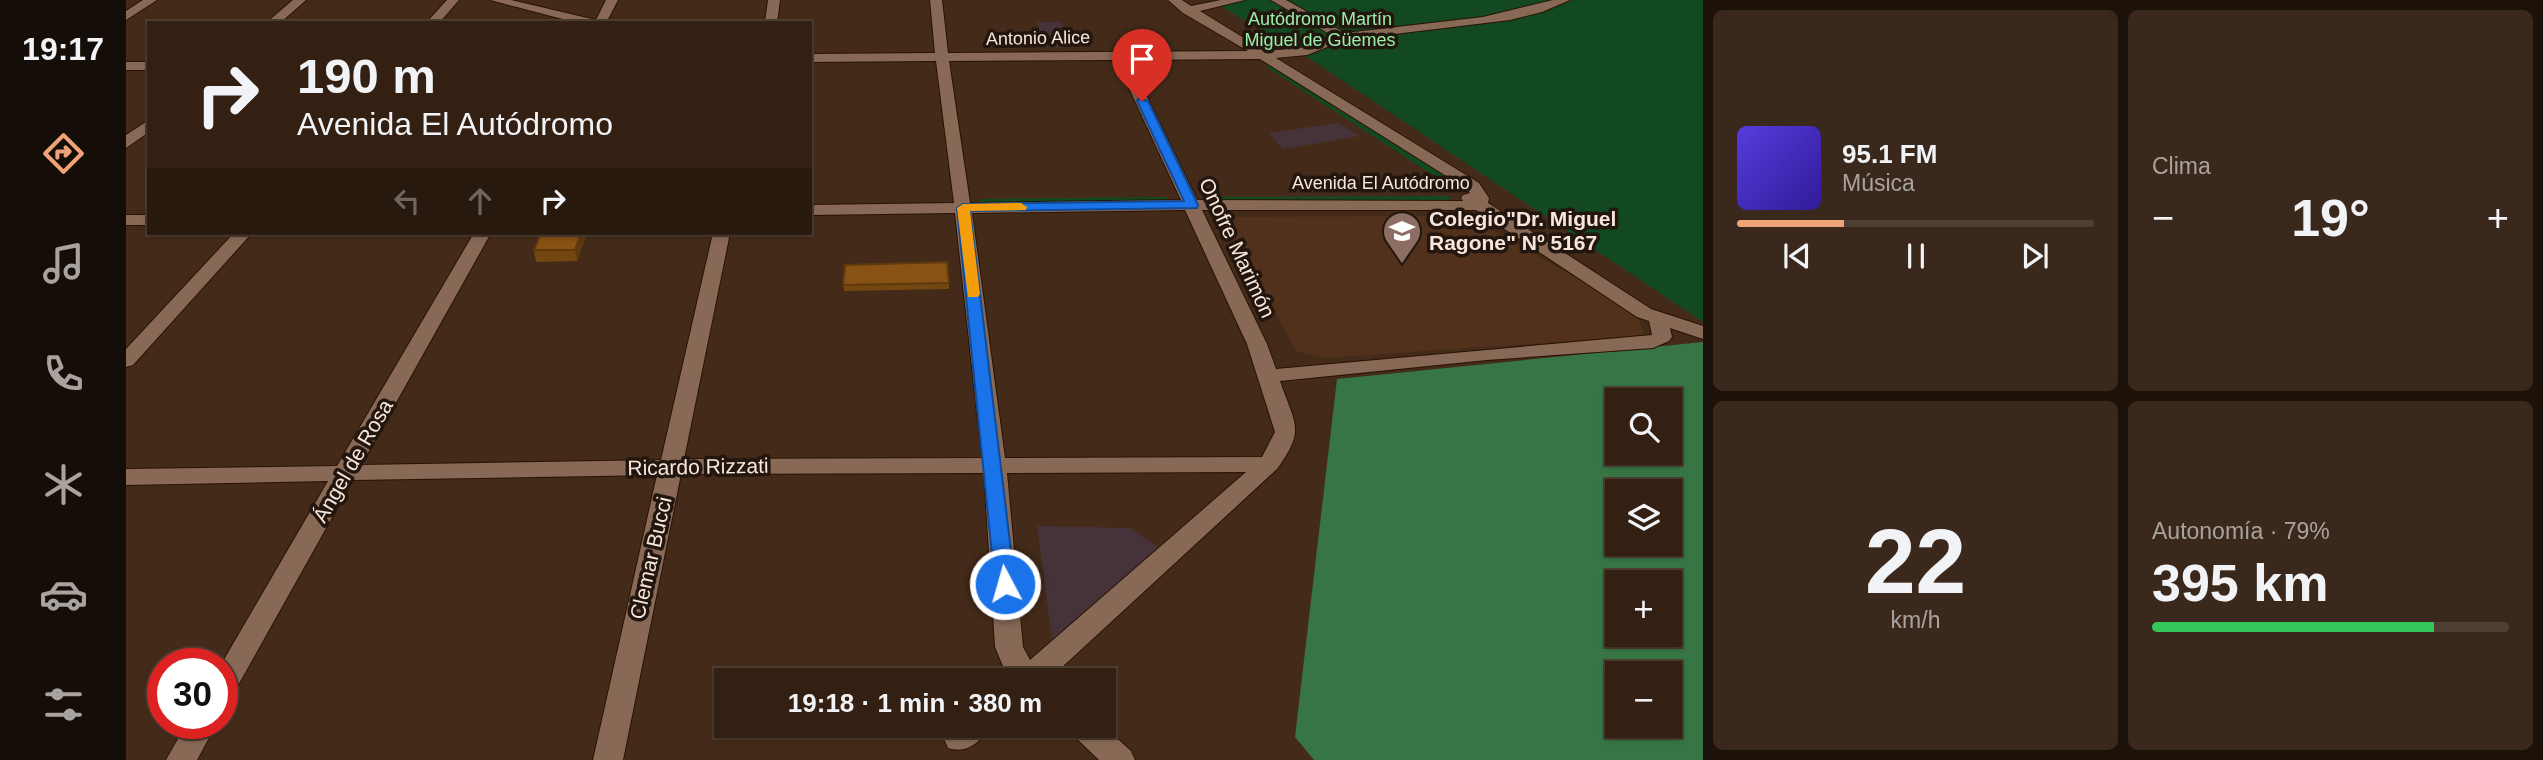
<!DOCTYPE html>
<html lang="es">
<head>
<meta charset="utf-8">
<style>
  body { margin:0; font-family:Helvetica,sans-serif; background:#3b281c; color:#f1f3f6; height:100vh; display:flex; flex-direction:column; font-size:26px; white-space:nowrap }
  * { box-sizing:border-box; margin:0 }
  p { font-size:23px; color:#a9a3a0 }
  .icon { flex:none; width:38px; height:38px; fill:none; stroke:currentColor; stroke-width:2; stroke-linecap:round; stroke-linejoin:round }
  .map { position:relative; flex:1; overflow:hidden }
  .drawer { display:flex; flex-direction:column; gap:10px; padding:10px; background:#1c120a; width:840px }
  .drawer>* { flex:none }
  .top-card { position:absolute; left:21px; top:21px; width:665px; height:214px; border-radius:0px; box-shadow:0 2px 5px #0004,0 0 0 2px #4e3e33; background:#332013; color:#f1f3f6; overflow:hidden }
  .controls { position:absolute; left:1479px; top:388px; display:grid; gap:14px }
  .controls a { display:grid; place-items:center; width:77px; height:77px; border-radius:0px; background:#332013; box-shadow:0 2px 5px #0004,0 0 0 2px #4e3e33; font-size:35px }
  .speed { position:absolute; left:21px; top:648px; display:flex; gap:14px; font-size:35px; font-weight:700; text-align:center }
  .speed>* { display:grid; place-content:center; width:91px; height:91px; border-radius:50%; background:#332013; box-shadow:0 2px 5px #0004,0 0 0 2px #4e3e33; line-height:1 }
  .speed .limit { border:10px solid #d22; background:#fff; color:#111 }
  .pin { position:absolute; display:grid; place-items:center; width:60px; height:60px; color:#fff; margin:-72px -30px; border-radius:50% 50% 50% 0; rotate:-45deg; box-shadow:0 0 7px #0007 }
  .pin .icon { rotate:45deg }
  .me { position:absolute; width:77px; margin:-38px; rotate:354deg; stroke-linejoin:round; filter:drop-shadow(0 0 5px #0008) }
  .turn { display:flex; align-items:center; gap:24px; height:147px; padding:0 35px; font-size:32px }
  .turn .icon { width:91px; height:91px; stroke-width:2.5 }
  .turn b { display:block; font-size:49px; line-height:60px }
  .lanes { display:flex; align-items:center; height:66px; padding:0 35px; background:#0003; justify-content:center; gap:35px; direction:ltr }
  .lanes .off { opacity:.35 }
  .big { font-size:52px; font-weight:800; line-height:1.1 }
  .drawer .card { flex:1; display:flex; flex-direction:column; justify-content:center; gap:10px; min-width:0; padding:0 24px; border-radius:10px; background:#3b281c }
  .drawer .dial { align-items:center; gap:0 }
  .dial b { font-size:91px; line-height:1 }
  .song { display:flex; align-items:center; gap:21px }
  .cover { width:84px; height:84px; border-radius:10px; background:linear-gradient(135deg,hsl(250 70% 55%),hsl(250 70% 35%)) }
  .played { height:7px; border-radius:4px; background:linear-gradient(90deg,#efa378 30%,#4e3e33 30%) }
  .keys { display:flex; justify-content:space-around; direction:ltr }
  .heat { display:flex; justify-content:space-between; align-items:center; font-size:38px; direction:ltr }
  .charge { height:10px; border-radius:5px; background:linear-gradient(90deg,#34c759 79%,#4e3e33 0) }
  .drawer .tiles { flex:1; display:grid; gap:10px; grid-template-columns:repeat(2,1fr) }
  .trip { position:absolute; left:588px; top:668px; width:402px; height:70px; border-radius:0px; background:#332013; box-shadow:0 2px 5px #0004,0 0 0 2px #4e3e33; font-weight:800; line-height:70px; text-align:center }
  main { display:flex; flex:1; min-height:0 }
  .dock { display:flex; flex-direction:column; width:126px; justify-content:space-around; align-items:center; background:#140d08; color:#a9a3a0 }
  .dock .icon { width:49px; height:49px }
  .dock .on { color:#efa378 }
  .dock b { font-size:32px; color:#f1f3f6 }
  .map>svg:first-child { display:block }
  .industrial { fill:#46333a }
  .built { fill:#51311b }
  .green { fill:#134921 }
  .forest { fill:#377544; fill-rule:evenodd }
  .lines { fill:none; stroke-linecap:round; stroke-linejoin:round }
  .minor-casing { stroke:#2a1202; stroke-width:2 }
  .minor { fill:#876956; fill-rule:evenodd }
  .wall { fill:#744711 }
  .shaded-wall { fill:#5e390e }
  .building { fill:#875214; stroke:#5e390e; stroke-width:2 }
  .route { fill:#1a73e8; stroke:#114b97; stroke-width:2 }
  .slow { fill:#f59e0b }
  .labels { text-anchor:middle; stroke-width:7; stroke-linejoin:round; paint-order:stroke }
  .far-park-label { font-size:18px; fill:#98efa7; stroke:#22160f }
  .far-street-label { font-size:18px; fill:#f7e6db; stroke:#22160f }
  .poi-label { font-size:21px; font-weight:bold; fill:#f7e6db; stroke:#22160f; text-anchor:start }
  .street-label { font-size:21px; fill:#f7e6db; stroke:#22160f }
</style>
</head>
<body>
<main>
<nav class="dock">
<b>19:17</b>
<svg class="icon on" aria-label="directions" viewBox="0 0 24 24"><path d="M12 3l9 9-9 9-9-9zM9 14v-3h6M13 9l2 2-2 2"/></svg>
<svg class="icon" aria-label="music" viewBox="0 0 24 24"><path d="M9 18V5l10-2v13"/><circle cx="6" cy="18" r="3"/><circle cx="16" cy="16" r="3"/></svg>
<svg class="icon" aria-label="phone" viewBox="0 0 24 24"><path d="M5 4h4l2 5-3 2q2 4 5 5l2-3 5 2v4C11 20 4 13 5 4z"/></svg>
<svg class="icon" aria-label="climate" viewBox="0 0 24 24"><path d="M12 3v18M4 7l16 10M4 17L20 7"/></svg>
<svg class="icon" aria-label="car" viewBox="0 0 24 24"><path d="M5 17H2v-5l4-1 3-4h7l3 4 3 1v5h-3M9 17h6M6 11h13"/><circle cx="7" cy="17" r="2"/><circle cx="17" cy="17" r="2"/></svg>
<svg class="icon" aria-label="filters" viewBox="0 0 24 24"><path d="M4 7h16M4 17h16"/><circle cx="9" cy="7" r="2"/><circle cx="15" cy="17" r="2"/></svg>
</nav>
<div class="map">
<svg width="1577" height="760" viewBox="0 0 1577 760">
  <rect width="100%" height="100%" fill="#442b19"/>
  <g class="industrial">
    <polygon points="911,22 935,22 945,47 921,48"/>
    <polygon points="1212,123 1234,136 1157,149 1143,133"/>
    <polygon points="911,526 1004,528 1035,549 926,640"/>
  </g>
  <polygon class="built" points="1342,216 1510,312 1518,336 1197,358 1170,351 1099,217"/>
  <g class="green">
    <polygon points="1084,0 1577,0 1577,322 1189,62"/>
    <polygon points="1146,65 1332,184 1324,186 1139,66"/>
    <polygon points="1322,196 1325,200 1091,201 1089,197"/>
    <polygon points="1041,197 1043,201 855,203 854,199"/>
  </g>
  <path class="forest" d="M1577,342V760H1188L1169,737L1211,379ZM1491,401H1544V453H1491ZM1491,492H1544V544H1491ZM1491,583H1544V635H1491ZM1491,674H1544V726H1491Z"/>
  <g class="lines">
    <defs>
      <g id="minor">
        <polygon points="17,0 31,0 0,20 0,11"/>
        <polygon points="167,0 180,0 154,23 140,23"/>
        <polygon points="321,0 333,0 313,23 300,23"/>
        <polygon points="364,0 385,0 470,20 480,0 492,0 480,23 452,23"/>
        <polygon points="642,0 654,0 651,23 639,23"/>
        <path d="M804,0H816L822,53L1122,51L1057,13L1042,0H1056L1065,6L1095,0H1119L1074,11L1139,51L1174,48L1207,36L1145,0H1160L1219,33L1357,17L1427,0H1444L1416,12L1384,20L1219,40L1181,55L1150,58L1353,183L1363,198L1362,203L1525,309L1577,326V339L1544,328L1546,337L1543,341L1527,348L1361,360L1154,381C1169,425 1180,429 1151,469L921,681H885L886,678L879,671L869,647L858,473L555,474L497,760H467L531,475L227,480L106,696L96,699V663L202,481L0,485V469L211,466L348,233H365L235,465L535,460L587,233H604L558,459L856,458L829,213L684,215V205L828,203L810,61L684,62V54L809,53ZM1134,59L1341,189L1344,193L1337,195L1335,198L1337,201L1071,200L1003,60ZM990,60L1055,200L844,203L823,61ZM1059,210L1121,344L1149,432L1136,457L879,458L846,213ZM1076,210H1350L1511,317L1523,321L1526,335L1150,369L1141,344ZM1120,472L904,660L897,647L881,473Z"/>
        <rect x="0" y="62" width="23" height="8"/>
        <polygon points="23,120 23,132 0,148 0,135"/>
        <rect x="0" y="215" width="23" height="10"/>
        <polygon points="108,233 126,233 7,365 0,367 0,349"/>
        <polygon points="61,723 91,723 71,760 40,760"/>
        <path d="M827,726H863C855,743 840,754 822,748L818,739Z"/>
        <polygon points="942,726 977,726 1005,751 1009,760 973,760 947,735"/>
      </g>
    </defs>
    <use href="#minor" class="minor-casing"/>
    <use href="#minor" class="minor"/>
  </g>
  <g class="wall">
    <polygon points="461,233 451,261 410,262 408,250"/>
    <polygon points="823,283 823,289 718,291 717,285"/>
  </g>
  <polygon class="shaded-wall" points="455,233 461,233 451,261 449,250"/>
  <g class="building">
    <polygon points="415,233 455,233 449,250 408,250"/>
    <polygon points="821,262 823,283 717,285 719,265"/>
  </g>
  <polygon class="route" points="1012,99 1022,101 1072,205 1071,208 844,211 889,584 886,589 879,591 872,589 869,584 831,208 837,204 1058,201 1011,101"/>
  <polygon class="slow" points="895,203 901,207 900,210 844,211 854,294 852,297 842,297 831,208 837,204"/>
  <defs>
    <symbol id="university-pin" viewBox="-11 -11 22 30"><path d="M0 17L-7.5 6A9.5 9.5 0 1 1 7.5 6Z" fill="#8d6e63" stroke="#22160f"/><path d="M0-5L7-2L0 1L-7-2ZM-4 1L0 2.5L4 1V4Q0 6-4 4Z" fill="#fff"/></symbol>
  </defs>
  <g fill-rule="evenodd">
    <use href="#university-pin" x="1254" y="209" width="44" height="60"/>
  </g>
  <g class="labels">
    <g class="far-park-label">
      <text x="1194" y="25">Autódromo Martín<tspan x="1194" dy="21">Miguel de Güemes</tspan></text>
    </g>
    <g class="far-street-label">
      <text transform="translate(912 38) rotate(-1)" y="6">Antonio Alice</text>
      <text x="1255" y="189">Avenida El Autódromo</text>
    </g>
    <g class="poi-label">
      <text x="1303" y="226">Colegio"Dr. Miguel<tspan x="1303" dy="24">Ragone" Nº 5167</tspan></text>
    </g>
    <g class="street-label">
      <text transform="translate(1111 248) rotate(65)" y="7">Onofre Marimón</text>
      <text transform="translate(227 461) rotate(-60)" y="7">Ángel de Rosa</text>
      <text transform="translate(572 467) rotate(-1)" y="7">Ricardo Rizzati</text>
      <text transform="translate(525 558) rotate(-77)" y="7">Clemar Bucci</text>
    </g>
  </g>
</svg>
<div class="controls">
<a><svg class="icon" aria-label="search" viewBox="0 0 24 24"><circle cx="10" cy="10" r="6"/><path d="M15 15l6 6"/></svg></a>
<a><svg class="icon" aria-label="layers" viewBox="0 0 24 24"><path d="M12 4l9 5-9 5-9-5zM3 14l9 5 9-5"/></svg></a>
<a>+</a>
<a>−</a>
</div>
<div class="speed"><div class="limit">30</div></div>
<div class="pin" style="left:1016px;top:101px;background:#d93025"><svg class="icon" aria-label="arrive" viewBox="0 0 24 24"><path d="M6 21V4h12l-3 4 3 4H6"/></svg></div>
<svg class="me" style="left:879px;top:584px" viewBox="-20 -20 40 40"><circle r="17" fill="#1a73e8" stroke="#fff" stroke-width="3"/><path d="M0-11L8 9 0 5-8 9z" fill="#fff"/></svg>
<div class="trip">19:18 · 1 min · 380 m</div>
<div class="top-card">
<div class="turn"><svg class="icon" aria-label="right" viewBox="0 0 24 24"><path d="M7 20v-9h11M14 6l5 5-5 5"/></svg><div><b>190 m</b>Avenida El Autódromo</div></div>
<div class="lanes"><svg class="icon off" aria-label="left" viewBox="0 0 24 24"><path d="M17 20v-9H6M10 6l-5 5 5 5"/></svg><svg class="icon off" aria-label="ahead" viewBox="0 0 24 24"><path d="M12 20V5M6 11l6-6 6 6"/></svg><svg class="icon" aria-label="right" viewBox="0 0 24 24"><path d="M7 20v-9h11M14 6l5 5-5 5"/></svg></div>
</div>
</div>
<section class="drawer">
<div class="tiles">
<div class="card">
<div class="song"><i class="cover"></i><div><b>95.1 FM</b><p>Música</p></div></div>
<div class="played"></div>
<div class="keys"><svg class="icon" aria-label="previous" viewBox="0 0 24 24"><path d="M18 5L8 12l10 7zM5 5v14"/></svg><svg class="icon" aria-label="pause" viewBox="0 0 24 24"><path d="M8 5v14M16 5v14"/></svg><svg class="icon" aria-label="next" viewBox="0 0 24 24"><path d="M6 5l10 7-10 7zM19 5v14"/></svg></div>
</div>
<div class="card"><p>Clima</p>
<div class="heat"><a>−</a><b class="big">19°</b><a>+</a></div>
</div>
<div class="card dial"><b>22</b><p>km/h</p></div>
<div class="card"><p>Autonomía · 79%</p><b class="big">395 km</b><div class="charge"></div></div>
</div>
</section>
</main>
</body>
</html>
